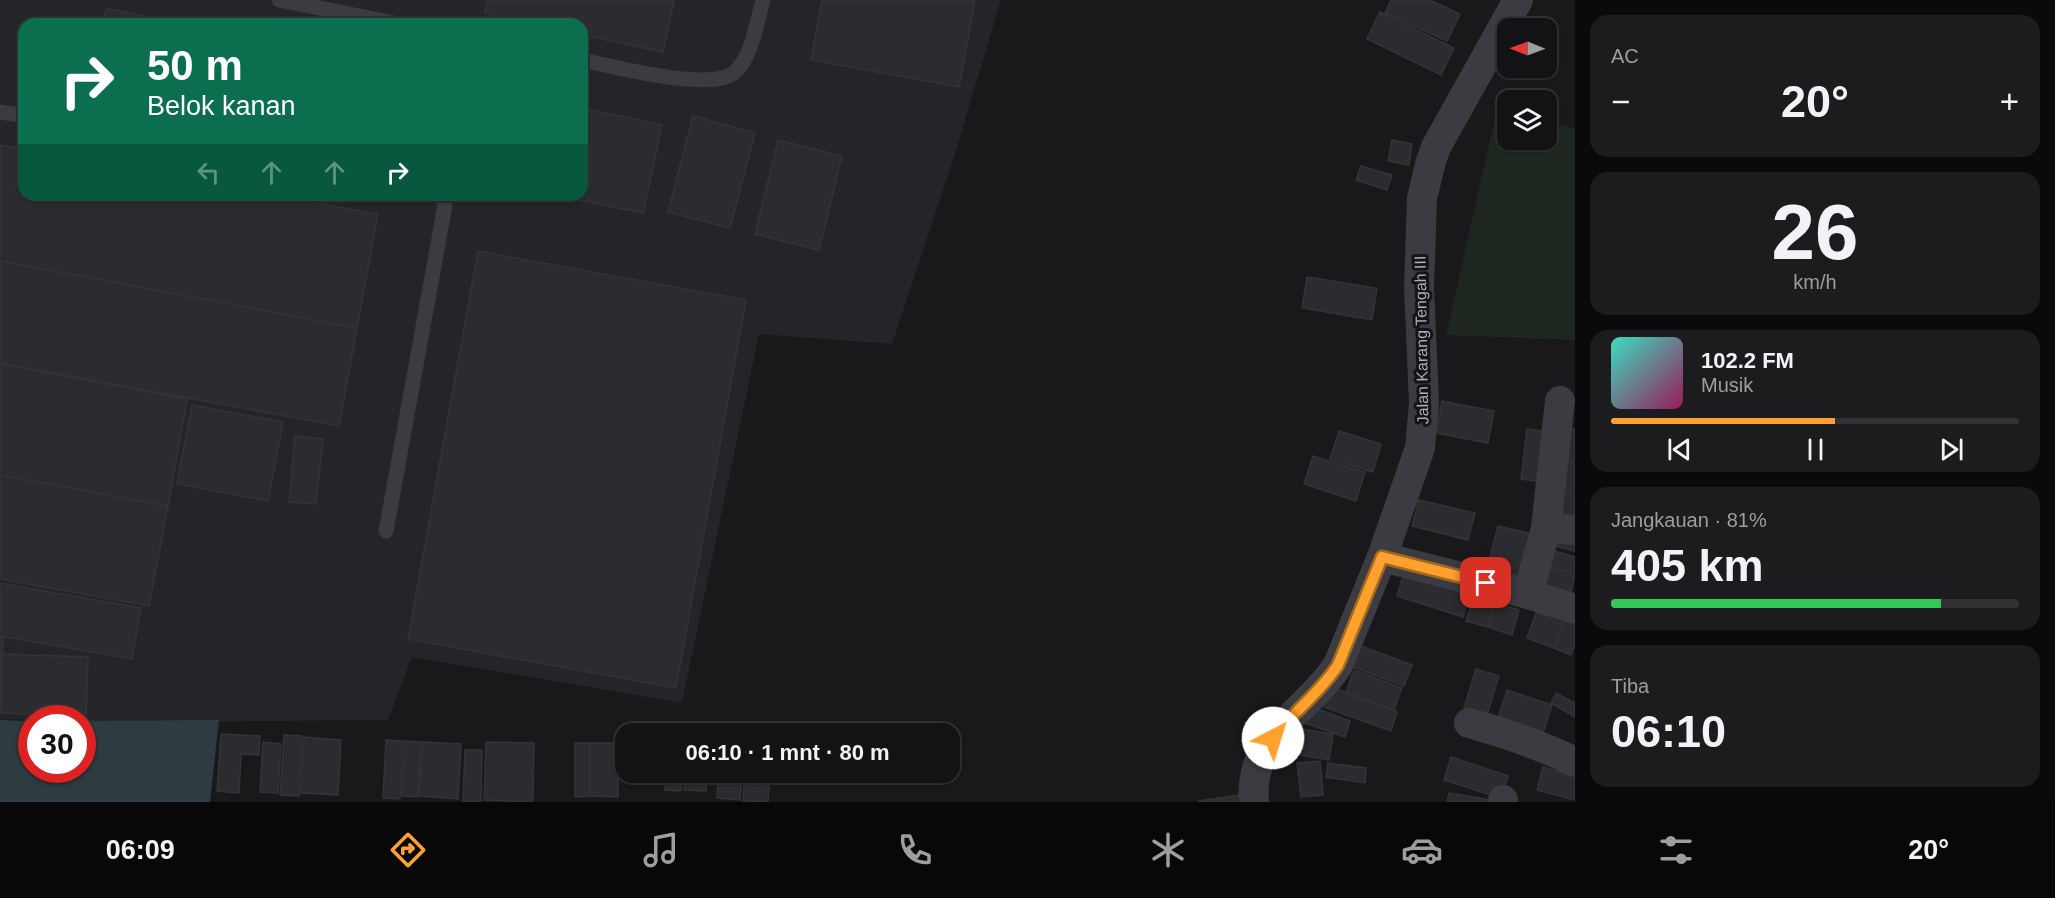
<!DOCTYPE html>
<html lang="id">
<head>
<meta charset="utf-8">
<style>
  body { margin:0; font-family:Arial,sans-serif; background:#1c1c1e; color:#f1f3f6; height:100vh; display:flex; flex-direction:column; font-size:22px; white-space:nowrap }
  * { box-sizing:border-box; margin:0 }
  p { font-size:20px; color:#9d9ea0 }
  .icon { flex:none; width:33px; height:33px; fill:none; stroke:currentColor; stroke-width:2; stroke-linecap:round; stroke-linejoin:round }
  .map { position:relative; flex:1; overflow:hidden }
  .sheet { display:flex; flex-direction:column; gap:15px; padding:15px; background:#0a0a0c; width:480px }
  .sheet>* { flex:none }
  .banner { position:absolute; left:18px; top:18px; width:570px; height:183px; border-radius:18px; box-shadow:0 2px 4px #0004,0 0 0 2px #323234; background:#0b6e4f; color:#fff; overflow:hidden }
  .needle { width:39px; rotate:271deg }
  .buttons { position:absolute; left:1497px; top:18px; display:grid; gap:12px }
  .buttons a { display:grid; place-items:center; width:60px; height:60px; border-radius:12px; background:#131315; box-shadow:0 2px 4px #0004,0 0 0 2px #323234; font-size:30px }
  .speed { position:absolute; left:18px; top:705px; display:flex; gap:12px; font-size:30px; font-weight:700; text-align:center }
  .speed>* { display:grid; place-content:center; width:78px; height:78px; border-radius:50%; background:#131315; box-shadow:0 2px 4px #0004,0 0 0 2px #323234; line-height:1 }
  .speed .limit { border:9px solid #d22; background:#fff; color:#111 }
  .pin { position:absolute; display:grid; place-items:center; width:51px; height:51px; color:#fff; margin:-26px; border-radius:12px; box-shadow:0 3px 9px #0006 }
  .me { position:absolute; width:66px; margin:-33px; rotate:40deg; stroke-linejoin:round; filter:drop-shadow(0 0 4px #0008) }
  .turn { display:flex; align-items:center; gap:21px; height:126px; padding:0 30px; font-size:27px }
  .turn .icon { width:78px; height:78px; stroke-width:2.5 }
  .turn b { display:block; font-size:42px; line-height:51px }
  .lanes { display:flex; align-items:center; height:57px; padding:0 30px; background:#0003; justify-content:center; gap:30px; direction:ltr }
  .lanes .off { opacity:.35 }
  .big { font-size:45px; font-weight:600; line-height:1.1 }
  .sheet .tile { flex:1; display:flex; flex-direction:column; justify-content:center; gap:9px; min-width:0; padding:0 21px; border-radius:18px; background:#1c1c1e }
  .sheet .dial { align-items:center; gap:0 }
  .dial b { font-size:78px; line-height:1 }
  .song { display:flex; align-items:center; gap:18px }
  .cover { width:72px; height:72px; border-radius:9px; background:linear-gradient(135deg,hsl(170 70% 55%),hsl(330 70% 35%)) }
  .played { height:6px; border-radius:3px; background:linear-gradient(90deg,#fea12e 55%,#323234 55%) }
  .keys { display:flex; justify-content:space-around; direction:ltr }
  .heat { display:flex; justify-content:space-between; align-items:center; font-size:33px; direction:ltr }
  .charge { height:9px; border-radius:4px; background:linear-gradient(90deg,#34c759 81%,#323234 0) }
  .trip { position:absolute; left:615px; top:723px; width:345px; height:60px; border-radius:18px; background:#131315; box-shadow:0 2px 4px #0004,0 0 0 2px #323234; font-weight:600; line-height:60px; text-align:center }
  .tabs { display:flex; height:96px; justify-content:space-around; align-items:center; background:#080808; color:#9d9ea0 }
  .tabs .icon { width:42px; height:42px }
  .tabs .on { color:#fea12e }
  .tabs b { font-size:27px; color:#f1f3f6 }
  main { display:flex; flex:1; min-height:0 }
  .map>svg:first-child { display:block }
  .built { fill:#252529; fill-rule:evenodd }
  .green { fill:#1e271f }
  .water { fill:#2e3b41 }
  .building { fill:#2c2c30; stroke:#333338; stroke-width:1.5 }
  .lines { fill:none; stroke-linecap:round; stroke-linejoin:round }
  .service { stroke:#3a3c41; stroke-width:15 }
  .minor { stroke:#3a3c41; stroke-width:30 }
  .route-casing { stroke:#a5691e; stroke-width:15 }
  .route { stroke:#fea12e; stroke-width:10 }
  .labels { text-anchor:middle; stroke-width:6; stroke-linejoin:round; paint-order:stroke }
  .street-label { font-size:16px; fill:#abb2bc; stroke:#141417 }
</style>
</head>
<body>
<main>
<div class="map">
<svg width="1575" height="802" viewBox="0 0 1575 802">
  <rect width="100%" height="100%" fill="#19191c"/>
  <path class="built" d="M0,0H1001L953,160L892,344L759,334L682,703L412,657L388,720L122,722L83,721L82,718L0,720ZM24,24H582V195H24Z"/>
  <polygon class="green" points="1496,114 1507,116 1508,140 1546,140 1547,123 1575,128 1575,340 1446,335"/>
  <polygon class="water" points="0,720 31,721 32,770 82,770 83,721 219,720 210,802 0,802"/>
  <g class="building">
    <polygon points="487,0 674,0 663,52 582,35 582,24 533,24 485,13"/>
    <polygon points="822,0 975,0 959,87 811,60"/>
    <polygon points="1391,0 1430,0 1460,14 1447,41 1385,13"/>
    <polygon points="106,8 181,24 103,24"/>
    <polygon points="1380,12 1454,48 1441,75 1367,39"/>
    <polygon points="582,108 662,125 643,213 555,195 582,195"/>
    <polygon points="693,116 755,133 730,228 668,212"/>
    <polygon points="778,140 842,156 819,250 755,234"/>
    <polygon points="1392,140 1412,144 1409,165 1388,161"/>
    <polygon points="0,145 24,149 24,195 273,195 378,214 357,328 0,261"/>
    <polygon points="1361,166 1392,175 1387,190 1356,180"/>
    <polygon points="478,251 746,300 676,688 408,639"/>
    <polygon points="0,261 357,328 339,426 0,363"/>
    <polygon points="1307,277 1377,288 1372,320 1302,308"/>
    <polygon points="0,364 187,399 168,506 0,475"/>
    <polygon points="1442,401 1494,411 1488,443 1436,433"/>
    <polygon points="192,405 283,422 268,501 177,484"/>
    <polygon points="1527,429 1549,432 1543,482 1521,479"/>
    <polygon points="1562,429 1575,429 1575,462 1560,462"/>
    <polygon points="1339,431 1381,444 1373,472 1330,459"/>
    <polygon points="295,436 323,439 316,504 289,502"/>
    <polygon points="1313,456 1365,472 1356,501 1304,484"/>
    <polygon points="1560,462 1575,462 1575,494 1559,493"/>
    <polygon points="0,475 168,506 149,606 0,579"/>
    <polygon points="1559,493 1575,494 1575,527 1557,526"/>
    <polygon points="1419,500 1475,513 1468,540 1412,526"/>
    <polygon points="1498,526 1532,534 1520,581 1486,572"/>
    <polygon points="1575,537 1575,551 1544,543"/>
    <polygon points="1544,548 1575,557 1575,574 1539,564"/>
    <polygon points="1539,564 1575,574 1570,597 1533,587"/>
    <polygon points="1404,573 1470,593 1463,617 1397,596"/>
    <polygon points="0,583 141,608 132,659 0,636"/>
    <polygon points="1474,597 1495,603 1488,627 1466,621"/>
    <polygon points="1540,602 1567,612 1554,648 1527,638"/>
    <polygon points="1495,603 1519,610 1512,635 1488,627"/>
    <polygon points="1567,612 1575,615 1575,644 1571,655 1554,648"/>
    <polygon points="0,637 3,637 1,713 0,713"/>
    <polygon points="1361,646 1412,665 1404,686 1353,667"/>
    <polygon points="2,654 88,657 86,716 1,713"/>
    <polygon points="1476,669 1499,676 1487,715 1464,708"/>
    <polygon points="1354,670 1402,688 1394,710 1346,692"/>
    <polygon points="1332,687 1397,712 1391,731 1315,704"/>
    <polygon points="1507,690 1552,705 1541,740 1496,725"/>
    <polygon points="1556,693 1575,703 1575,717 1551,703"/>
    <polygon points="1307,705 1350,721 1345,737 1302,722"/>
    <polygon points="1285,726 1333,734 1329,760 1281,752"/>
    <polygon points="221,734 260,736 259,755 241,754 239,793 217,791"/>
    <polygon points="284,735 302,736 299,796 280,795"/>
    <polygon points="304,737 341,740 338,795 301,793"/>
    <polygon points="386,740 403,741 400,799 383,798"/>
    <polygon points="405,741 421,742 418,797 402,796"/>
    <polygon points="263,742 281,744 278,793 260,792"/>
    <polygon points="423,742 461,744 458,799 419,796"/>
    <polygon points="486,742 534,743 533,802 484,800"/>
    <polygon points="575,743 590,743 590,796 575,797"/>
    <polygon points="590,743 618,743 618,797 590,796"/>
    <polygon points="465,750 482,750 481,802 463,802"/>
    <polygon points="1451,757 1508,776 1501,798 1444,780"/>
    <polygon points="1320,761 1323,795 1301,797 1297,763"/>
    <polygon points="1328,763 1366,768 1365,783 1326,777"/>
    <polygon points="1543,767 1575,776 1575,800 1537,790"/>
    <polygon points="666,772 682,772 681,791 665,790"/>
    <polygon points="685,772 707,772 706,791 684,790"/>
    <polygon points="719,772 742,772 740,800 717,798"/>
    <polygon points="745,772 770,772 768,802 743,801"/>
    <polygon points="1449,793 1495,801 1495,802 1447,802"/>
    <polygon points="1245,794 1246,802 1199,802 1199,801"/>
  </g>
  <g class="lines">
    <g class="service">
      <polyline points="279,0 399,24"/>
      <path d="M582,60C613,66 711,93 735,72C752,57 757,21 763,0"/>
      <polyline points="0,112 24,116"/>
      <polyline points="386,531 445,205 442,195"/>
    </g>
    <g class="minor">
      <polyline points="1546,528 1575,530"/>
      <polyline points="1382,557 1528,594 1575,609"/>
      <polyline points="1528,594 1546,528 1560,401"/>
      <path d="M1469,723C1505,733 1541,745 1575,762"/>
      <path d="M1254,802C1248,735 1307,713 1338,665L1382,557L1420,448L1424,403L1419,288L1422,198L1431,161L1436,147L1518,0"/>
      <polyline points="1503,802 1503,800"/>
    </g>
  </g>
  <g class="lines">
    <defs>
      <path id="route" d="M1273,738C1293,712 1320,693 1338,665L1382,557L1486,583"/>
    </defs>
    <use href="#route" class="route-casing"/>
    <use href="#route" class="route"/>
  </g>
  <g class="labels">
    <g class="street-label">
      <text transform="translate(1421 340) rotate(-91)" y="6">Jalan Karang Tengah III</text>
    </g>
  </g>
</svg>
<div class="buttons">
<a><svg class="needle" viewBox="-14 -14 28 28"><path d="M0-13l5 13h-10z" fill="#e53935"/><path d="M0 13l5-13h-10z" fill="#9d9ea0"/></svg></a>
<a><svg class="icon" aria-label="layers" viewBox="0 0 24 24"><path d="M12 4l9 5-9 5-9-5zM3 14l9 5 9-5"/></svg></a>
</div>
<div class="speed"><div class="limit">30</div></div>
<div class="pin" style="left:1486px;top:583px;background:#d93025"><svg class="icon" aria-label="arrive" viewBox="0 0 24 24"><path d="M6 21V4h12l-3 4 3 4H6"/></svg></div>
<svg class="me" style="left:1273px;top:738px" viewBox="-20 -20 40 40"><circle r="19" fill="#fff"/><path d="M0-13L10 11 0 6-10 11z" fill="#fea12e"/></svg>
<div class="trip">06:10 · 1 mnt · 80 m</div>
<div class="banner">
<div class="turn"><svg class="icon" aria-label="right" viewBox="0 0 24 24"><path d="M7 20v-9h11M14 6l5 5-5 5"/></svg><div><b>50 m</b>Belok kanan</div></div>
<div class="lanes"><svg class="icon off" aria-label="left" viewBox="0 0 24 24"><path d="M17 20v-9H6M10 6l-5 5 5 5"/></svg><svg class="icon off" aria-label="ahead" viewBox="0 0 24 24"><path d="M12 20V5M6 11l6-6 6 6"/></svg><svg class="icon off" aria-label="ahead" viewBox="0 0 24 24"><path d="M12 20V5M6 11l6-6 6 6"/></svg><svg class="icon" aria-label="right" viewBox="0 0 24 24"><path d="M7 20v-9h11M14 6l5 5-5 5"/></svg></div>
</div>
</div>
<section class="sheet">
<div class="tile"><p>AC</p>
<div class="heat"><a>−</a><b class="big">20°</b><a>+</a></div>
</div>
<div class="tile dial"><b>26</b><p>km/h</p></div>
<div class="tile">
<div class="song"><i class="cover"></i><div><b>102.2 FM</b><p>Musik</p></div></div>
<div class="played"></div>
<div class="keys"><svg class="icon" aria-label="previous" viewBox="0 0 24 24"><path d="M18 5L8 12l10 7zM5 5v14"/></svg><svg class="icon" aria-label="pause" viewBox="0 0 24 24"><path d="M8 5v14M16 5v14"/></svg><svg class="icon" aria-label="next" viewBox="0 0 24 24"><path d="M6 5l10 7-10 7zM19 5v14"/></svg></div>
</div>
<div class="tile"><p>Jangkauan · 81%</p><b class="big">405 km</b><div class="charge"></div></div>
<div class="tile"><p>Tiba</p><b class="big">06:10</b></div>
</section>
</main>
<nav class="tabs">
<b>06:09</b>
<svg class="icon on" aria-label="directions" viewBox="0 0 24 24"><path d="M12 3l9 9-9 9-9-9zM9 14v-3h6M13 9l2 2-2 2"/></svg>
<svg class="icon" aria-label="music" viewBox="0 0 24 24"><path d="M9 18V5l10-2v13"/><circle cx="6" cy="18" r="3"/><circle cx="16" cy="16" r="3"/></svg>
<svg class="icon" aria-label="phone" viewBox="0 0 24 24"><path d="M5 4h4l2 5-3 2q2 4 5 5l2-3 5 2v4C11 20 4 13 5 4z"/></svg>
<svg class="icon" aria-label="climate" viewBox="0 0 24 24"><path d="M12 3v18M4 7l16 10M4 17L20 7"/></svg>
<svg class="icon" aria-label="car" viewBox="0 0 24 24"><path d="M5 17H2v-5l4-1 3-4h7l3 4 3 1v5h-3M9 17h6M6 11h13"/><circle cx="7" cy="17" r="2"/><circle cx="17" cy="17" r="2"/></svg>
<svg class="icon" aria-label="filters" viewBox="0 0 24 24"><path d="M4 7h16M4 17h16"/><circle cx="9" cy="7" r="2"/><circle cx="15" cy="17" r="2"/></svg>
<b>20°</b>
</nav>
</body>
</html>
